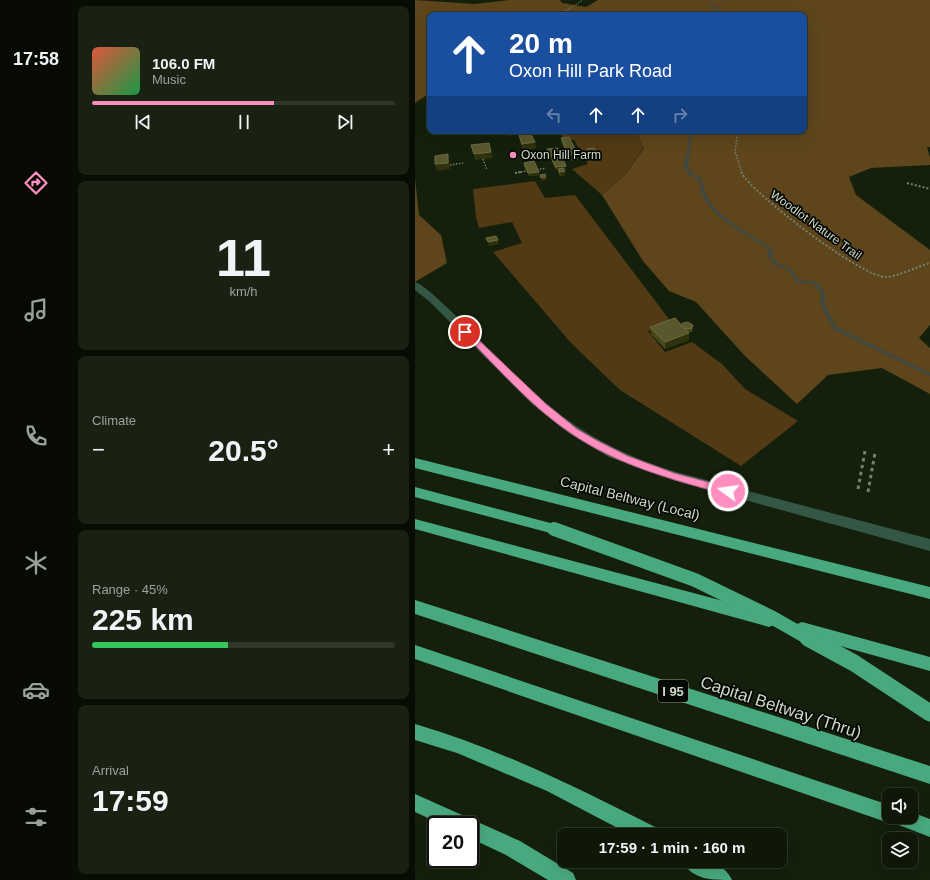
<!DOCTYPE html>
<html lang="en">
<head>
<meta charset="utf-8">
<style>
  body { margin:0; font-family:Arial,sans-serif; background:#182112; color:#f1f3f6; height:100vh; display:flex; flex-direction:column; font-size:15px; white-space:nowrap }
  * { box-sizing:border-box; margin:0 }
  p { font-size:13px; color:#9ba09c }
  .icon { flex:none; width:22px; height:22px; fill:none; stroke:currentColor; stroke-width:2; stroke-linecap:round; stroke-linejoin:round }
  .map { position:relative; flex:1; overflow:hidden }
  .panel { display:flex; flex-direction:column; gap:6px; padding:6px; background:#080d04; width:343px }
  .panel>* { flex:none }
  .hud { position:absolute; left:12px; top:12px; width:380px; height:122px; border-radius:8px; box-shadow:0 4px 16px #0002,0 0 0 1px #2f3729; background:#1a4fa0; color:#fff; overflow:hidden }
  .fabs { position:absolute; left:467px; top:788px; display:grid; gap:8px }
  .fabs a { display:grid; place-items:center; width:36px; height:36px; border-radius:8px; background:#0f1808; box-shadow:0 4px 16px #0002,0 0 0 1px #2f3729; font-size:20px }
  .speed { position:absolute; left:12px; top:816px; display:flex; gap:8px; font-size:20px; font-weight:700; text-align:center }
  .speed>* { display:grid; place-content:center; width:52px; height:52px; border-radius:50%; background:#0f1808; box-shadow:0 4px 16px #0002,0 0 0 1px #2f3729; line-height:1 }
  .speed .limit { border:2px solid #111; border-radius:6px; background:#fff; color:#111 }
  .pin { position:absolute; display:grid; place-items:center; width:34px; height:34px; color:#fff; margin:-17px; border:2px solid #fff; border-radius:50%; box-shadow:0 1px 4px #0007 }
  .me { position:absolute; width:44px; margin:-22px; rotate:284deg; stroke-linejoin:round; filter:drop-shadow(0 0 3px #0008) }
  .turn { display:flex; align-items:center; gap:14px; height:84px; padding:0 16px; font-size:18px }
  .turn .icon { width:52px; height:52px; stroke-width:2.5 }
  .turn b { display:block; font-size:28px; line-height:34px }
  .lanes { display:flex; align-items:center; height:38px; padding:0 16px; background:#0003; justify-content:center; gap:20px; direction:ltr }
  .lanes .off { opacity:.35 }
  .big { font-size:30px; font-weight:600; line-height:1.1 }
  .panel .tile { flex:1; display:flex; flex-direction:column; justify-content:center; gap:6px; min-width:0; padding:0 14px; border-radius:8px; background:#182112 }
  .panel .dial { align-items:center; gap:0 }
  .dial b { font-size:52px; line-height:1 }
  .song { display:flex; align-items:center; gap:12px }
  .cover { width:48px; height:48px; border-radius:6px; background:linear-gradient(135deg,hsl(10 70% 55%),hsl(140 70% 35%)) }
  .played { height:4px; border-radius:2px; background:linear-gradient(90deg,#fd8ebf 60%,#2f3729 60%) }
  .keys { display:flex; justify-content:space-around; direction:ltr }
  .heat { display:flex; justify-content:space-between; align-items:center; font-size:22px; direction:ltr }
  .charge { height:6px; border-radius:3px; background:linear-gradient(90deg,#34c759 45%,#2f3729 0) }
  .trip { position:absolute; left:142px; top:828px; width:230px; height:40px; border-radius:8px; background:#0f1808; box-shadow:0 4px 16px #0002,0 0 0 1px #2f3729; font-weight:600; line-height:40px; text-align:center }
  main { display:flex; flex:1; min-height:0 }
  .dock { display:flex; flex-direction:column; width:72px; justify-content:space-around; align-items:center; background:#060a03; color:#9ba09c }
  .dock .icon { width:28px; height:28px }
  .dock .current { color:#fd8ebf }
  .dock b { font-size:18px; color:#f1f3f6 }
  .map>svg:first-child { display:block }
  .green { fill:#513a14 }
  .forest { fill:#5e451b }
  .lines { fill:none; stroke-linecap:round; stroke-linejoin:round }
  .stream { fill:#3f4944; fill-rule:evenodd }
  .path-far3 { stroke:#757f6e; stroke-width:1; stroke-dasharray:1.5 1.5; stroke-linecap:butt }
  .path-far2 { stroke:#757f6e; stroke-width:1.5; stroke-dasharray:1.5 1.5; stroke-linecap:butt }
  .path-far1 { stroke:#757f6e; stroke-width:2; stroke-dasharray:2 2; stroke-linecap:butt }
  .path { stroke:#757f6e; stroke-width:3; stroke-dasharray:3.5 3.5; stroke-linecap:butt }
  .minor { fill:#345745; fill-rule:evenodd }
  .highway { fill:#49a97e; fill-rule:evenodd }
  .highway-bridge-far1 { stroke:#49a97e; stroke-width:14 }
  .highway-bridge { stroke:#49a97e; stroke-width:17 }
  .wall { fill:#4b4919 }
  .shaded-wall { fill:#2f320c }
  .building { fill:#59582c; stroke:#6c6c45 }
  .route { fill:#fd8ebf; stroke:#a45c7c }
  .poi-dot { fill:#fd8ebf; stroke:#040802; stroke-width:1.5 }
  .labels { text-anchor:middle; stroke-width:3.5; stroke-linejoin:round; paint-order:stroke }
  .far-poi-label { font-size:12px; fill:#cfd7c9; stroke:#040802; text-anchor:start }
  .far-street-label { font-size:12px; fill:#cfd7c9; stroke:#040802 }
  .shield { fill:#040802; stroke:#92998d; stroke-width:1 }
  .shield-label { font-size:13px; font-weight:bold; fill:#cfd7c9 }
  .street-label { font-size:14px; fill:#cfd7c9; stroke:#040802 }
  .near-street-label { font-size:17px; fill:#cfd7c9; stroke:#040802 }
</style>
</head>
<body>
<main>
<nav class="dock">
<b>17:58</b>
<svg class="icon current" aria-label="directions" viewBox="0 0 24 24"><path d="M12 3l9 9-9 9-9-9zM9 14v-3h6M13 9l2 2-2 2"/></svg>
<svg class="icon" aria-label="music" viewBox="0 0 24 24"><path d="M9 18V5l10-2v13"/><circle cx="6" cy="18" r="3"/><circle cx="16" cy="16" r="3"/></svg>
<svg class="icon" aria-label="phone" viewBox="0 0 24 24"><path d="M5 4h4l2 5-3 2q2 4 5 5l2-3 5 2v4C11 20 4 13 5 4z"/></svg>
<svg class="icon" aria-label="climate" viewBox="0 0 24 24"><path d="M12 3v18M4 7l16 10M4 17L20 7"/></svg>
<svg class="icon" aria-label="car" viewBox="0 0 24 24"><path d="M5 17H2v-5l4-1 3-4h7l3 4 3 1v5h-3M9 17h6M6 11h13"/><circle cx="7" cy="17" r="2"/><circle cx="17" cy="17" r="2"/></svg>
<svg class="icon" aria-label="filters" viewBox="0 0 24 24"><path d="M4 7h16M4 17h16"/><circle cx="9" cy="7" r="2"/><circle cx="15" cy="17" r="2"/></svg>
</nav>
<section class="panel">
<div class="tile">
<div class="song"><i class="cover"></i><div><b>106.0 FM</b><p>Music</p></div></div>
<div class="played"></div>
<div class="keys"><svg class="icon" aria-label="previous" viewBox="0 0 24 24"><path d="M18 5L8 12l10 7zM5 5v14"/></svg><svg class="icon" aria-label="pause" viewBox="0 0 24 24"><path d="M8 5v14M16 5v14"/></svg><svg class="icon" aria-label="next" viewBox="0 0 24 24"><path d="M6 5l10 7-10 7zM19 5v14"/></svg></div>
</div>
<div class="tile dial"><b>11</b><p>km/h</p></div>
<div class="tile"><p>Climate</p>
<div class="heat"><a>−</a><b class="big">20.5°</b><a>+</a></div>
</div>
<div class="tile"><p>Range · 45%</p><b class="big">225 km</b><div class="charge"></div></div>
<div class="tile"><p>Arrival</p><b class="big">17:59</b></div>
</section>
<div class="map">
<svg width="515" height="880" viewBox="0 0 515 880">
  <rect width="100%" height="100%" fill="#14200b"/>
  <g class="green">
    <polygon points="146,131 222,131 229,147 210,175 187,195 157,169 173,164 159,140 148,141"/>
    <polygon points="120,181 130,198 160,195 257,323 233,331 250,352 277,342 307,364 330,389 383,421 326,466 205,390 156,343 78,252 107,243 97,222 64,228 61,217 58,189"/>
  </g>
  <g class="forest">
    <polygon points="0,0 60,4 96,0 145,0 147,3 171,7 183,0 515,0 515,147 512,147 515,158 515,165 456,168 434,177 441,195 515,250 515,325 504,338 515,348 515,394 467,368 413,375 382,404 330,356 281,302 254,291 228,261 187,195 210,175 229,148 222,131 389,131 389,15 15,15 15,93 0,103"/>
    <polygon points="0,178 4,215 26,235 32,263 0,282"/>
  </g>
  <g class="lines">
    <g class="stream">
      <polygon points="311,0 317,0 294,3 306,9 302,11 301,14 303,15 299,15 300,11 303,9 291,3"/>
      <path d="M273,131H275L277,135L273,166L276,173L285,177C288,185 290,193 294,200C307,222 337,234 357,249L358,250L356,256L363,264L374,267L385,281C399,280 403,282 410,294L409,303L421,327L515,373V376L418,329L405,303L406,294C398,280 396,284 383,283L372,269L361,266L353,257L352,256L354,250C333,234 305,224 291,201C286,194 285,185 282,178L274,175L269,166L275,135Z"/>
    </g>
    <polyline class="path-far3" points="139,15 152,10 168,0"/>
    <g class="path-far2">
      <polyline points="323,131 320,151 327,173"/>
      <polyline points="68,159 72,170"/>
      <polyline points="35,165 48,163"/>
      <polyline points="122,170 131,168"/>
      <polyline points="100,173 112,171"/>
    </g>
    <g class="path-far1">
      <path d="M326,172C337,194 448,278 471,277C481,277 504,266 515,263"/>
      <polyline points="100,173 106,172"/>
      <polyline points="492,183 515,189"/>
    </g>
    <g class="path">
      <polyline points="443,489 450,451"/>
      <polyline points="453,492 460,453"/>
    </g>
    <path class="minor" d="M0,282C16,286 88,365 107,382C153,426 199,453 261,472L515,539V551L261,481L194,457L155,434L117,404L15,302L0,290Z"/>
    <g class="highway">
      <polygon points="0,458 515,587 515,599 0,468"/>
      <polygon points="0,487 139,524 144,525 146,529 144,533 139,534 0,497"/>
      <polygon points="0,519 354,613 359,615 361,620 359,625 354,627 0,529"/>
      <polygon points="0,600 515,766 515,784 0,614"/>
      <polygon points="387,622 515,657 515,671 382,634 379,629 382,624"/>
      <polygon points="0,645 474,805 474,817 496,817 496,812 515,819 515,837 476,822 474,823 0,659"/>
      <path d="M0,724C85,749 163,788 242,828L244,835H216L132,791L42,753L0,740Z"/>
      <polygon points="0,794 105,841 158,873 161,880 133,880 91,855 55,838 55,825 28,825 0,812"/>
      <path d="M268,861C286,861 308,860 317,880C298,880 276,880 268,861Z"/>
    </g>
    <polyline class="highway-bridge-far1" points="139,529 280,580 358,618 395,639"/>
    <polyline class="highway-bridge" points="393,638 439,663 515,713"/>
  </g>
  <g class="wall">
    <polygon points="104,135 120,142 121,148 108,150 105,141"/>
    <polygon points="146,138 162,153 163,160 155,161 147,144"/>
    <polygon points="132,149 147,155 147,158 151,169 148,169 150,175 145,176 143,172 143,170 141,170 137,162 137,160 136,160 132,152"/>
    <polygon points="109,163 124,175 114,176 109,166"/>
    <polygon points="235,327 278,328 277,332 274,332 274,340 250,349 236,334"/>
  </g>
  <g class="shaded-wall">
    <polygon points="184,131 193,131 184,133"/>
    <polygon points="100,132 100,135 93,136 92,133"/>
    <polygon points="120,142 121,148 108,150 107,144"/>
    <polygon points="181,150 181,154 174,155 173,152"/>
    <polygon points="76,152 78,158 60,160 59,154"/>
    <polygon points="162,153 163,160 155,161 154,154"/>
    <polygon points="33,154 34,161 35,169 22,171 20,164"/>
    <polygon points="147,155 147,158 136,160 136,157"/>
    <polygon points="151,166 151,169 141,170 141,167"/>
    <polygon points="150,171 150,175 145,176 145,172"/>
    <polygon points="124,172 124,175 114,176 113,173"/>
    <polygon points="131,177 132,180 127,181 126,178"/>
    <polygon points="83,240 84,244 74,246 73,242"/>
    <polygon points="274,333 274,340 250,349 250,342"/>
  </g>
  <g class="building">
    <polygon points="91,131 99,131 100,132 92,133"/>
    <polygon points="116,134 120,142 107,144 104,135"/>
    <polygon points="154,137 162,153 154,154 146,138"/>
    <polygon points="74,143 76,152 59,154 56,145"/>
    <polygon points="143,148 147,155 136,157 132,149"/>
    <polygon points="179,148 181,150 173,152 172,149"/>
    <polygon points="33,154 33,163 20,164 20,156"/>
    <polygon points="147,157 151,166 141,167 137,159"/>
    <polygon points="119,161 124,172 113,173 109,163"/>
    <polygon points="148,168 150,171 145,172 143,169"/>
    <polygon points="130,174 131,177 126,178 125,175"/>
    <polygon points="81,236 83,240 73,242 71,238"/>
    <polygon points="260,318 274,333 250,342 235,327"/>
    <polygon points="273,322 278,325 277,328 270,329 266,325 268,323"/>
  </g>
  <path class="route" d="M48,330H53L130,403L162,429L183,441L213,456L259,473L316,488L318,491L316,493L313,495C259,480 204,466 157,434C117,408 82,367 48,333Z"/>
  <circle class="poi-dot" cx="98" cy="155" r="4"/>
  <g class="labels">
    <g class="far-poi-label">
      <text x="106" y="159">Oxon Hill Farm</text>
    </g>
    <g class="far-street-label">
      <text transform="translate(401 225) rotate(36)" y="4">Woodlot Nature Trail</text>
    </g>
    <rect class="shield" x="243" y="680" width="30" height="22" rx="3"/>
    <g class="shield-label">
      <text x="258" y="696">I 95</text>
    </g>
    <g class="street-label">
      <text transform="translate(215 498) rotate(14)" y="5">Capital Beltway (Local)</text>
    </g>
    <g class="near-street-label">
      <text transform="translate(366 707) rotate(18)" y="6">Capital Beltway (Thru)</text>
    </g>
  </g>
</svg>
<div class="fabs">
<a><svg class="icon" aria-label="sound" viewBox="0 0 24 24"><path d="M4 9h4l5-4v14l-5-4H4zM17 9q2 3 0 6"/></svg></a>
<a><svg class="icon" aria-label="layers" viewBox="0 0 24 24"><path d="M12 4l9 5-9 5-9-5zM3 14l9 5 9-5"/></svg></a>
</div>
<div class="speed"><div class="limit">20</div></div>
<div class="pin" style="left:50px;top:332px;background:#d93025"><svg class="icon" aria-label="arrive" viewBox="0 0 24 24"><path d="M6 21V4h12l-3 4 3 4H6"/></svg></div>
<svg class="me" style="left:313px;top:491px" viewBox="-20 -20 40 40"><circle r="17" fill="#fd8ebf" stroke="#fff" stroke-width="3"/><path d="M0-11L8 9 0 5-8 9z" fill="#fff"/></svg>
<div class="trip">17:59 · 1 min · 160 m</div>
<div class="hud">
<div class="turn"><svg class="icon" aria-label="ahead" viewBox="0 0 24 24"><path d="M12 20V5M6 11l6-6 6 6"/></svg><div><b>20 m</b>Oxon Hill Park Road</div></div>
<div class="lanes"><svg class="icon off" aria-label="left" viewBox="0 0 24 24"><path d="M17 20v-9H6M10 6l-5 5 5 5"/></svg><svg class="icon" aria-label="ahead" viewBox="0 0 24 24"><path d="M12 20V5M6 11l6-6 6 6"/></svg><svg class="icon" aria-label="ahead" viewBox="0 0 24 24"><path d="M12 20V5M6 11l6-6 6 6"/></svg><svg class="icon off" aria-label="right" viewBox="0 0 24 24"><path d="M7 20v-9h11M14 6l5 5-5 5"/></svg></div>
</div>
</div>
</main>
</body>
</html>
